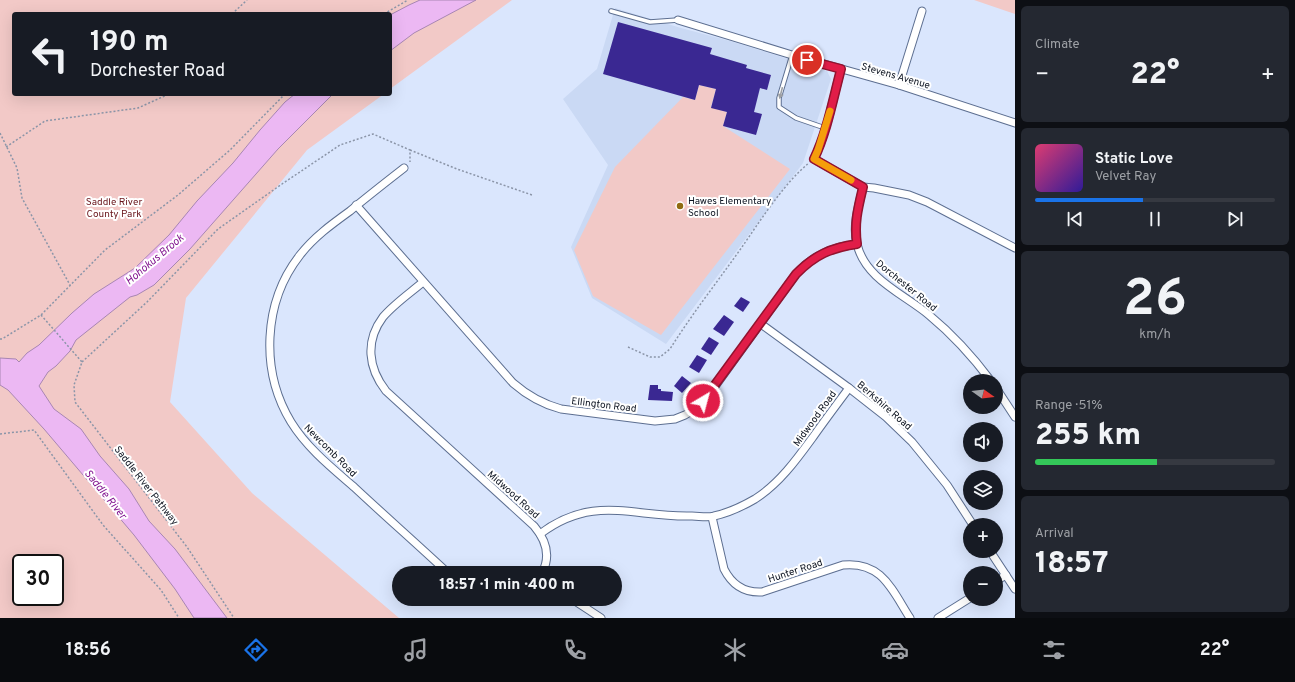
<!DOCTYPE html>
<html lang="en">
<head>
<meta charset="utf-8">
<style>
  body { margin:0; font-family:Overpass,sans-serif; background:#242831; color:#f1f3f6; height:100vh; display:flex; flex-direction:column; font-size:15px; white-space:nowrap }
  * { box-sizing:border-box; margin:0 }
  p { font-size:13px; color:#9ea1a6 }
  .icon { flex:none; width:22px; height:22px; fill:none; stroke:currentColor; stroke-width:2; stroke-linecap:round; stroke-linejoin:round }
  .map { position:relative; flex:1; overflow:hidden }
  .sheet { display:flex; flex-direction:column; gap:6px; padding:6px; background:#0d0f14; width:280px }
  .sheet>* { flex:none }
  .top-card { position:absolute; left:12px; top:12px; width:380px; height:84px; border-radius:4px; box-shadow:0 4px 16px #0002; background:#171b24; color:#f1f3f6; overflow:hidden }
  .needle { width:26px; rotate:104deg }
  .tools { position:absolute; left:963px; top:374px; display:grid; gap:8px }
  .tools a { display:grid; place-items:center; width:40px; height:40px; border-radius:50%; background:#171b24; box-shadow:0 4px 16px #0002; font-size:20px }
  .speed { position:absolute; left:12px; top:554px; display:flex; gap:8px; font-size:20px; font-weight:700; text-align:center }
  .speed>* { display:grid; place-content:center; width:52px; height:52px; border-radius:50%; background:#171b24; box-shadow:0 4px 16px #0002; line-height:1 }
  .speed .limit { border:2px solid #111; border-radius:6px; background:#fff; color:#111 }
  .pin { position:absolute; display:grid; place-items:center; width:34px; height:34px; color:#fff; margin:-17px; border:2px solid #fff; border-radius:50%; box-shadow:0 1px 4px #0007 }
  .me { position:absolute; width:44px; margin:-22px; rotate:37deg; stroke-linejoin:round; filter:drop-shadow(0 0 3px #0008) }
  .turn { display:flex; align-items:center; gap:14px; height:84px; padding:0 12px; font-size:18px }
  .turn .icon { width:52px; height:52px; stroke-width:2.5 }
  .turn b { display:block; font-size:28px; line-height:34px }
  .big { font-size:30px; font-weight:800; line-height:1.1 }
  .sheet .card { flex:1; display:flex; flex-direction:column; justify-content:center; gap:6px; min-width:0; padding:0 14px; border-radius:6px; background:#242831 }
  .sheet .dial { align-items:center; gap:0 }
  .dial b { font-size:52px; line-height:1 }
  .song { display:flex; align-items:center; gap:12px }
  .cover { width:48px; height:48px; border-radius:6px; background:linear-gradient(135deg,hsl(340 70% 55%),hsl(250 70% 35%)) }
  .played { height:4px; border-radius:2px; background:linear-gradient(90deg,#1a73e8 45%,#363941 45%) }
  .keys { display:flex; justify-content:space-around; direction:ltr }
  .heat { display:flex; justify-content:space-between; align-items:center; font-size:22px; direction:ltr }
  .charge { height:6px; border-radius:3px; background:linear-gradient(90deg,#34c759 51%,#363941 0) }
  .trip { position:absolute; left:392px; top:566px; width:230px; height:40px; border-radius:20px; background:#171b24; box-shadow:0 4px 16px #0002; font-weight:800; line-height:40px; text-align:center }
  .dock { display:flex; height:64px; justify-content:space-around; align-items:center; background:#090b0e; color:#9ea1a6 }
  .dock .icon { width:28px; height:28px }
  .dock .active { color:#1a73e8 }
  .dock b { font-size:18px; color:#f1f3f6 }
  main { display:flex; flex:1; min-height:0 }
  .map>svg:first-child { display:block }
  .built { fill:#cad9f4 }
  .green { fill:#f2c9c7; fill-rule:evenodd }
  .water { fill:#ecb8f3; stroke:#a886b3 }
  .building { fill:#3a2892 }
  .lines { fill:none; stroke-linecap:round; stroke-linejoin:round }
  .lane-casing { stroke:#5d6f91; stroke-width:5.5 }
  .street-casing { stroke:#5d6f91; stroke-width:9 }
  .path { stroke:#8b95a8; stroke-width:1.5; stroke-dasharray:2 2; stroke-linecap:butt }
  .lane { stroke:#fff; stroke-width:3.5 }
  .street { stroke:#fff; stroke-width:7 }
  .oneway { fill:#9da0a5 }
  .route-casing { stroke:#92132f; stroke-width:10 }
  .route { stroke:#e11d48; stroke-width:7 }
  .slow { stroke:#f59e0b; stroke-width:7 }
  .poi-dot { fill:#906b11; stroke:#fff; stroke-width:1.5 }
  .labels { text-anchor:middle; stroke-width:4; stroke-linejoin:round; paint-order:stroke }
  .street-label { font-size:10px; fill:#0b121f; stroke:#fff }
  .poi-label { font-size:10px; fill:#0b121f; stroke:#fff; text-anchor:start }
  .park-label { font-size:10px; fill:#69151b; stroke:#fff }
  .water-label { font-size:11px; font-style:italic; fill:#821590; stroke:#fff }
</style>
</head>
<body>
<main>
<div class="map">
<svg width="1015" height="618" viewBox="0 0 1015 618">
  <rect width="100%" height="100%" fill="#dae6fd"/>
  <polygon class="built" points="615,8 681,28 730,41 827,71 831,79 803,163 666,344 592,298 571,247 608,165 563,99 597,69"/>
  <g class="green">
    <path d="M0,0H512L390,89V14H14V94H384L307,150L186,298L170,402L252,493L399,618H0ZM21,563H55V597H21Z"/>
    <polygon points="974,0 1015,0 1015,14"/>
    <polygon points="699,85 716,89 711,107 727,112 723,126 790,169 661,335 593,296 574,250 615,167 683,97 695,100"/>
  </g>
  <g class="water">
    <polygon points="420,0 476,0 414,33 390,51 390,15 409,5"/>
    <polygon points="295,94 333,94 278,149 190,249 154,285 137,295 130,297 76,340 70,351 56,366 48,372 39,386 54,409 81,429 100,456 129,489 149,521 175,549 227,618 194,618 175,589 134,535 44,429 8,390 0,385 0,358 16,359 19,362 27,353 39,345 72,313 94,294 135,268 169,235 197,201 233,163 260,130 285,102"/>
  </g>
  <g class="building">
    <polygon points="618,22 712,48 710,54 747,65 746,68 771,75 767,90 760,88 754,112 762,114 756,135 723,126 727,112 711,108 716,89 699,85 695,100 603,74"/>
    <polygon points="741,297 750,302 743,312 734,306"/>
    <polygon points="724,315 734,322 724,336 713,329"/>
    <polygon points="709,337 719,343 711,355 701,349"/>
    <polygon points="697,355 707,360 699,373 689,367"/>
    <polygon points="682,376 691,383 682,393 674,386"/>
    <polygon points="650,385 658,385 658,389 661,389 661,391 673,392 672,401 648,400"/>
  </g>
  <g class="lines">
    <defs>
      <g id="lane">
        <polyline points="611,11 650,22 678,20"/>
        <polyline points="792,55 779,98 779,107 796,118 825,128"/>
      </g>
      <g id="street">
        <polyline points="678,20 792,55 899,85 1015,123"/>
        <path d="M841,69C833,99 827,132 814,159L863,187L874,188L909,195L927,202L1015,248"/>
        <polyline points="899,85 922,11"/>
        <path d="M404,168C386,182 368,196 350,211C332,224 314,237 300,255C263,302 260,371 291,422C307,448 332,468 354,487C385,516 417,544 448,573"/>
        <path d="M863,187C859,206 852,225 857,244C865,279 904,294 929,315C952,334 973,357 991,381"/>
        <path d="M356,205L513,383C528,396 542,404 561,409L655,421L675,419L685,415L695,409L708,396L796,274L805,265L816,257L828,251L840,247L857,244"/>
        <path d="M423,282C410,293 394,304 383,317C365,341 368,368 386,391L534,526C546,540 551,556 542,573"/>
        <polyline points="761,324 849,388 886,417 912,442 947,485 973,525"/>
        <polyline points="996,388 1015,417"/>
        <path d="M712,517L724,569C732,585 744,593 762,592L843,565C882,561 892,590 910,618"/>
        <path d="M540,534C594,493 634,518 692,516C699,516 707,518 714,516C728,513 743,506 755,499C779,484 797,459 813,437C825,420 837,404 849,388"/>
        <polyline points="990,551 1015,589"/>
        <polyline points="996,581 1006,575"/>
        <polyline points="572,599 601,618"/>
        <polyline points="938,618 970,598"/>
      </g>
    </defs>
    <use href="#lane" class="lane-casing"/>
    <use href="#street" class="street-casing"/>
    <g class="path">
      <polyline points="232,14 247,0"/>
      <polyline points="384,14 408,0"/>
      <polyline points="0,133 17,168 22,198 70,285"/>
      <polyline points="6,147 45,121 138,108 169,94"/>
      <polyline points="410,150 457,169 532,195"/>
      <polyline points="41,315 82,362 74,385 75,402 187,547 234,618"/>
      <polyline points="0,339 2,339 41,315 105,250 178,195 230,150 285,94"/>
      <path d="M628,347L650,357H660L670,349C692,314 718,281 742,247C760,221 785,182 809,163"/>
      <polyline points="82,362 147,302 218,229 282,184 340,145 373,134 410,150 410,162"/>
      <polyline points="0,434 34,430 103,525 161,590 179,618"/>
    </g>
    <use href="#lane" class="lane"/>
    <use href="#street" class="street"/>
  </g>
  <defs><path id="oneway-solid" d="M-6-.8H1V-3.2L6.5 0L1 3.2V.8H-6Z"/></defs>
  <use class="oneway" href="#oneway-solid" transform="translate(781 93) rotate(104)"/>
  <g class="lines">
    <defs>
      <path id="route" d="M703,401L796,274C815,255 830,248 857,244C854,223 858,208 863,187L814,159C827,132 833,99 841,69L807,60"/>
    </defs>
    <use href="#route" class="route-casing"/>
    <use href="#route" class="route"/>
    <polyline class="slow" points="830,111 818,150 814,159 851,180"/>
  </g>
  <circle class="poi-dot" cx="680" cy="206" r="4"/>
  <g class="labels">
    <g class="street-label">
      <text transform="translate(896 75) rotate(16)" y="4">Stevens Avenue</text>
      <text transform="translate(907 285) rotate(39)" y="4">Dorchester Road</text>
      <text transform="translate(604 404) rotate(7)" y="4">Ellington Road</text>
      <text transform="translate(885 405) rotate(41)" y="4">Berkshire Road</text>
      <text transform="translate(814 418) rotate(-54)" y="4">Midwood Road</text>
      <text transform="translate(331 450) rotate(45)" y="4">Newcomb Road</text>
      <text transform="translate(147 485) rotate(52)" y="4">Saddle River Pathway</text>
      <text transform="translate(514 494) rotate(42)" y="4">Midwood Road</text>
      <text transform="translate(795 570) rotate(-18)" y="4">Hunter Road</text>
    </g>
    <g class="poi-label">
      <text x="688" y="204">Hawes Elementary<tspan x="688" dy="12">School</tspan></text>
    </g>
    <g class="park-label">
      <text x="114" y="205">Saddle River<tspan x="114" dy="12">County Park</tspan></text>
    </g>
    <g class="water-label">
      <text transform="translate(154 259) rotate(-40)" y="4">Hohokus Brook</text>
      <text transform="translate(106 494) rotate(51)" y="4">Saddle River</text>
    </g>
  </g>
</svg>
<div class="tools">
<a><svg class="needle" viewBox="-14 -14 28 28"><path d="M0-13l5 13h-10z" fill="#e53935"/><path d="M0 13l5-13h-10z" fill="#9ea1a6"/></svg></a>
<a><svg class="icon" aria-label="sound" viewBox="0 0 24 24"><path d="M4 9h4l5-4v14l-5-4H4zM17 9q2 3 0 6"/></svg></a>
<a><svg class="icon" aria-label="layers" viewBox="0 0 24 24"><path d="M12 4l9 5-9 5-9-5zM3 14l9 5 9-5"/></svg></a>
<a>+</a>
<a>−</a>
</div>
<div class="speed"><div class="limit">30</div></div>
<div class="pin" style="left:807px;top:60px;background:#d93025"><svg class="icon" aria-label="arrive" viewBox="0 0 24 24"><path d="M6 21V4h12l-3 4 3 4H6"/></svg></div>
<svg class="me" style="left:703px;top:401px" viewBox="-20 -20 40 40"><circle r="17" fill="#e11d48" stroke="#fff" stroke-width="3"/><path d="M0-11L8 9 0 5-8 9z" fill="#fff"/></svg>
<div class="trip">18:57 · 1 min · 400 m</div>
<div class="top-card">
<div class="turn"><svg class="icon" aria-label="left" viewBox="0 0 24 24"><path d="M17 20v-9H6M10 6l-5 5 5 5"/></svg><div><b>190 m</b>Dorchester Road</div></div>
</div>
</div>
<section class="sheet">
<div class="card"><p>Climate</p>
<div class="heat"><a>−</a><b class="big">22°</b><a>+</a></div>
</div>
<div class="card">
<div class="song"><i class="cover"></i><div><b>Static Love</b><p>Velvet Ray</p></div></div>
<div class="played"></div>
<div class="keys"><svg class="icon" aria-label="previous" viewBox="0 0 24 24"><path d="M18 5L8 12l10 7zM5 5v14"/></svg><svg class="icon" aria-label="pause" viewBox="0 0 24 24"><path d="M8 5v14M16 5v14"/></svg><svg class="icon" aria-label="next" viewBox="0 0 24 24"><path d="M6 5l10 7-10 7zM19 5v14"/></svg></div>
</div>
<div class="card dial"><b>26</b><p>km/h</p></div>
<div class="card"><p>Range · 51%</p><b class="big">255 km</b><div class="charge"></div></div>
<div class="card"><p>Arrival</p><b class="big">18:57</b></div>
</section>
</main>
<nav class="dock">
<b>18:56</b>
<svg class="icon active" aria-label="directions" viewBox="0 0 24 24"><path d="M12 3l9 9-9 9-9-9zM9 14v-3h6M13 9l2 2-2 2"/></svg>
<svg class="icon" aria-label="music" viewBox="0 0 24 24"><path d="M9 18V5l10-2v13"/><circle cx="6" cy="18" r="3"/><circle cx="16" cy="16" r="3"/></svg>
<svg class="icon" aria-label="phone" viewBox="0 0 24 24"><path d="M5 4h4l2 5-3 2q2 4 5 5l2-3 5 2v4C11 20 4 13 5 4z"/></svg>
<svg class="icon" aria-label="climate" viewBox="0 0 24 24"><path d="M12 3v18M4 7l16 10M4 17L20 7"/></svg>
<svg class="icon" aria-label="car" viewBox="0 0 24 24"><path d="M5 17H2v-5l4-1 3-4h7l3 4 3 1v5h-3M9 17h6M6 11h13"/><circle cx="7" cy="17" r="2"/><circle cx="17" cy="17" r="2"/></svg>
<svg class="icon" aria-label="filters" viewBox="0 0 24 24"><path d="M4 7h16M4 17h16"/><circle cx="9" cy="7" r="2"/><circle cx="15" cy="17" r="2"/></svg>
<b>22°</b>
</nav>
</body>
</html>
